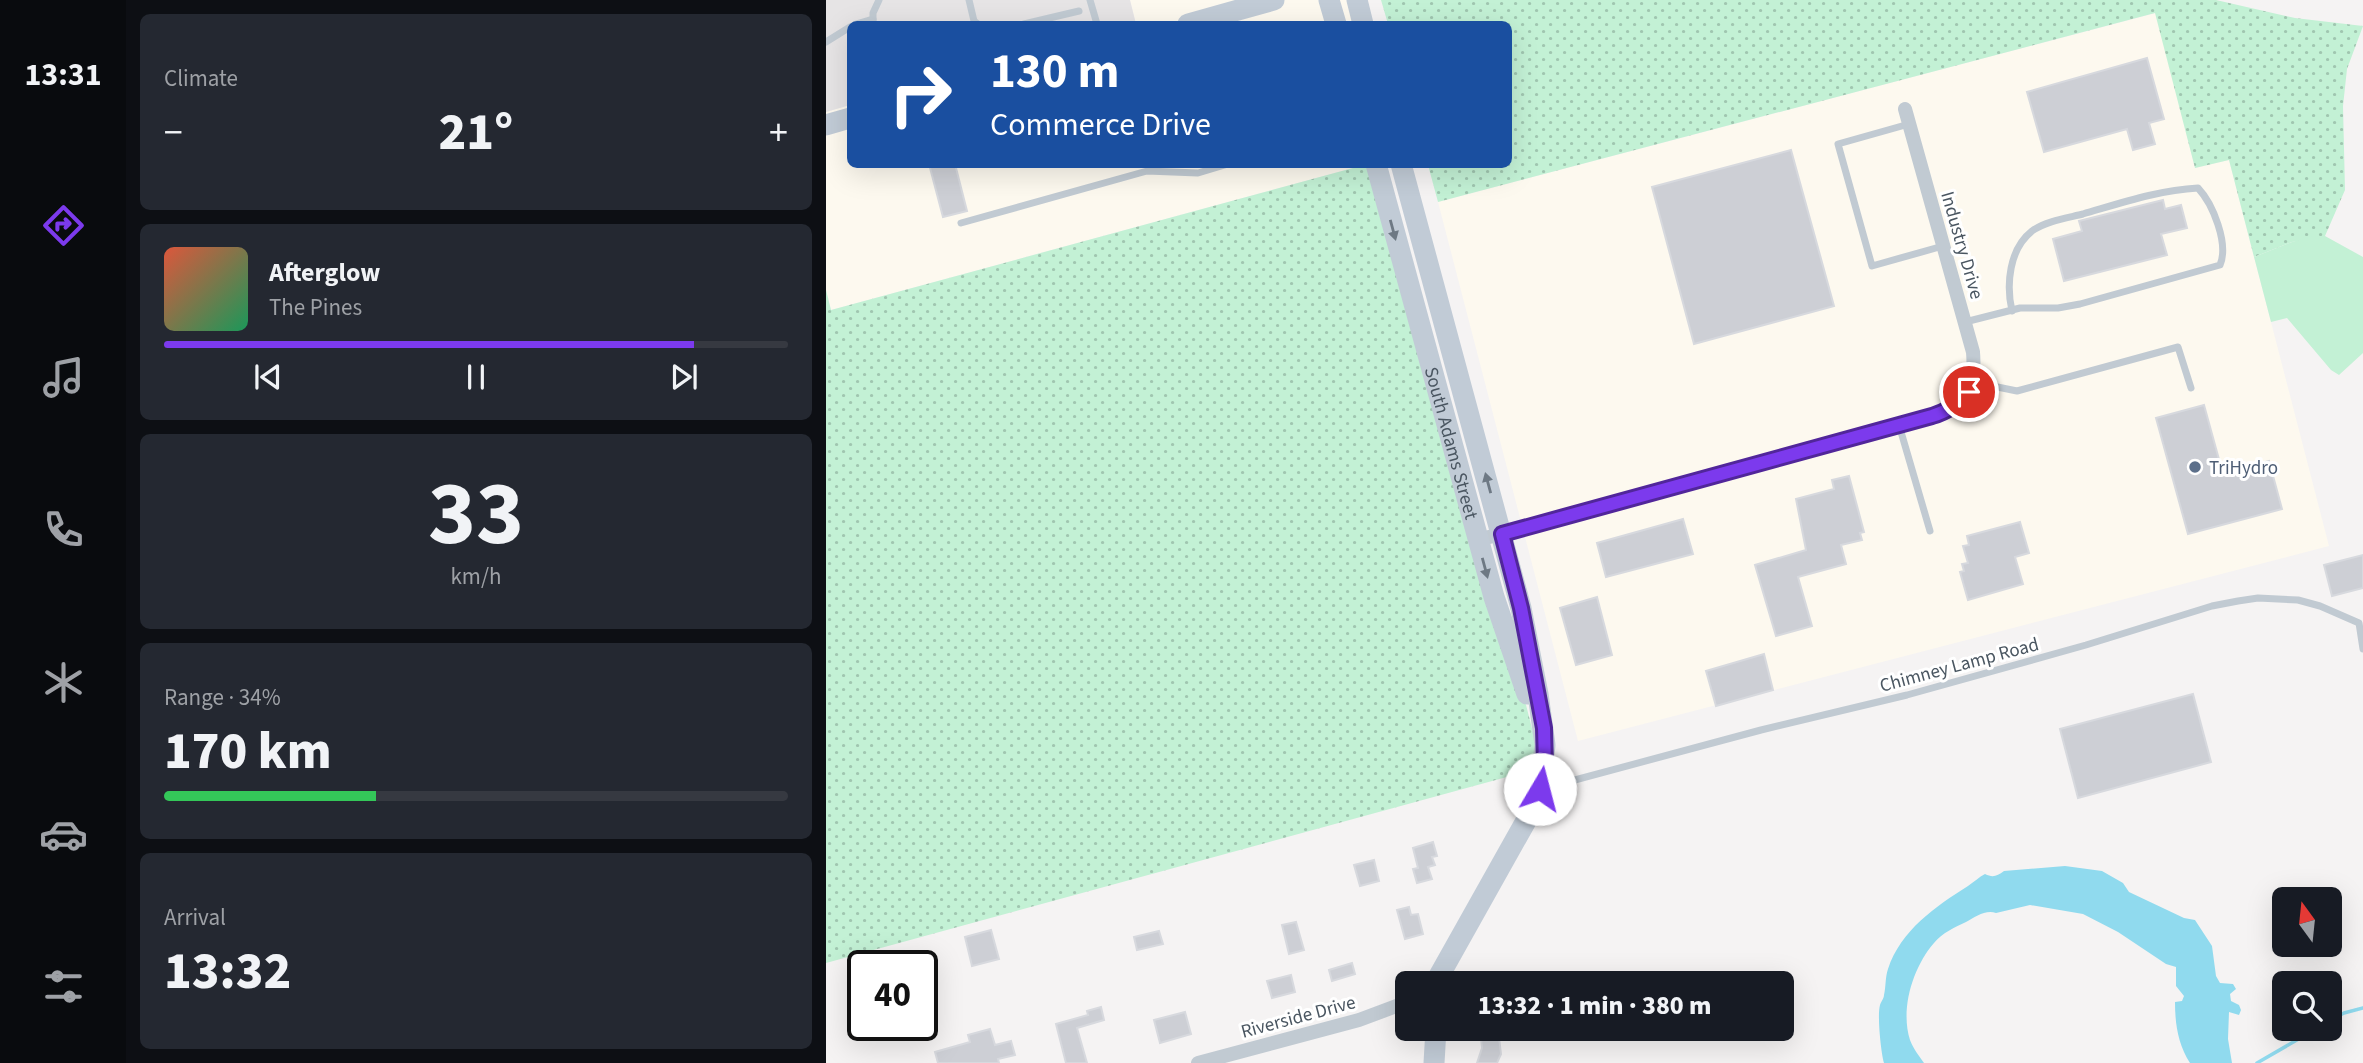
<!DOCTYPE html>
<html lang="en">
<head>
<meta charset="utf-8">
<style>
  body { margin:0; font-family:"Source Sans 3",sans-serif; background:#242831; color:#f1f3f6; height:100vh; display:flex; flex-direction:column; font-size:26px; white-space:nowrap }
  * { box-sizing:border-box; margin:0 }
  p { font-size:23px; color:#9ea1a6 }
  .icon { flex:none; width:38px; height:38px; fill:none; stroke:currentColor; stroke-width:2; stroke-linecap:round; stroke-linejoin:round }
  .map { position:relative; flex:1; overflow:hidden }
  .panel { display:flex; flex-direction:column; gap:14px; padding:14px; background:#0d0f14; width:700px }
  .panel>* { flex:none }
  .banner { position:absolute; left:21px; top:21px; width:665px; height:147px; border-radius:10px; box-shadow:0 7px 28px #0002; background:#1a4fa0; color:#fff; overflow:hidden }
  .needle { width:46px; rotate:345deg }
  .tools { position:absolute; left:1446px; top:887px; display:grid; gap:14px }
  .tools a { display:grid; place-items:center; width:70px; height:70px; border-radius:10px; background:#171b24; box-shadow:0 7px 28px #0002; font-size:35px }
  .speed { position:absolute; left:21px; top:950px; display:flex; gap:14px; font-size:35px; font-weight:700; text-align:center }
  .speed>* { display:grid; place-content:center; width:91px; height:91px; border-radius:50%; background:#171b24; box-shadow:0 7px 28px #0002; line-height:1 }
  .speed .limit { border:4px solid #111; border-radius:10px; background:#fff; color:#111 }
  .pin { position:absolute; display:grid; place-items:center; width:60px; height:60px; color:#fff; margin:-30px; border:4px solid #fff; border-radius:50%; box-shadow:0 2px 7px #0007 }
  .me { position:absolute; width:77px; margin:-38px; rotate:8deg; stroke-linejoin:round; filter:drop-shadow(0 0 5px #0008) }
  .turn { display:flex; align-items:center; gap:24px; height:147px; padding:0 28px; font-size:32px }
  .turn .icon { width:91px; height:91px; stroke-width:2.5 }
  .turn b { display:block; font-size:49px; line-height:60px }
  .big { font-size:52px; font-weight:800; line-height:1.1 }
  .panel .widget { flex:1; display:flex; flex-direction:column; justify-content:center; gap:10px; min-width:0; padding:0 24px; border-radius:10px; background:#242831 }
  .panel .dial { align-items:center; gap:0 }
  .dial b { font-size:91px; line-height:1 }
  .song { display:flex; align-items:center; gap:21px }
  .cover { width:84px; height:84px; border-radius:10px; background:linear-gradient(135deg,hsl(10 70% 55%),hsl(150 70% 35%)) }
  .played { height:7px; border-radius:4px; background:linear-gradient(90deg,#7c3aed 85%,#363941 85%) }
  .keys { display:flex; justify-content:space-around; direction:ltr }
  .heat { display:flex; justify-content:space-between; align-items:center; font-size:38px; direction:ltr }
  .charge { height:10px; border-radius:5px; background:linear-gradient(90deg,#34c759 34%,#363941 0) }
  .trip { position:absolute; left:569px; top:971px; width:399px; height:70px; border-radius:10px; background:#171b24; box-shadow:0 7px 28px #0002; font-weight:800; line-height:70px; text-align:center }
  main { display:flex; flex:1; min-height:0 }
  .dock { display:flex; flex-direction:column; width:126px; justify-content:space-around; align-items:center; background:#090b0e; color:#9ea1a6 }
  .dock .icon { width:49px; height:49px }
  .dock .current { color:#7c3aed }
  .dock b { font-size:32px; color:#f1f3f6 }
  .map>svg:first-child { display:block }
  .commercial { fill:#fdf9ef }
  .education { fill:#e6e4e5 }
  .grass { fill:url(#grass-dots) }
  .green { fill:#c3f1d5 }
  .water { fill:#90daee }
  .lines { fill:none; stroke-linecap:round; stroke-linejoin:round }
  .stream { stroke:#90daee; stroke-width:3.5 }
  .building { fill:#cdcfd5; stroke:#d7d9de; stroke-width:2 }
  .lane { stroke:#c1cad2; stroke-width:7 }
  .street { stroke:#c1cad2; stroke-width:14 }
  .secondary { stroke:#c1cbd6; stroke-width:21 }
  .oneway { fill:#6e7984 }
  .route-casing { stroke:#51269a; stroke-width:18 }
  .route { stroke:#7c3aed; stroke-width:12 }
  .service-dot { fill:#5c6f8a; stroke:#fff; stroke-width:2.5 }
  .labels { text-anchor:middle; stroke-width:6; stroke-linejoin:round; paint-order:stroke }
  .street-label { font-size:19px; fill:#4a5661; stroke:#fff }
  .service-label { font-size:19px; fill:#4e5e75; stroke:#fff; text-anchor:start }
</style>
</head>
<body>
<main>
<nav class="dock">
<b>13:31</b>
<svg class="icon current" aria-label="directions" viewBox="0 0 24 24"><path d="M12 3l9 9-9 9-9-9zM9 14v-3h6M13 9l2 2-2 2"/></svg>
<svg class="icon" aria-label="music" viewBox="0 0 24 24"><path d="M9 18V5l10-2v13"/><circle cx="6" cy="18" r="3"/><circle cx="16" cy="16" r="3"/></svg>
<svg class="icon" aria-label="phone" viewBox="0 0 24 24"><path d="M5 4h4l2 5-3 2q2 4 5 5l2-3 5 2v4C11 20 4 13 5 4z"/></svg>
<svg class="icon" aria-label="climate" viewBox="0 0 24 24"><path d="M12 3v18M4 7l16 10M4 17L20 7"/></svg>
<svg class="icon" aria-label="car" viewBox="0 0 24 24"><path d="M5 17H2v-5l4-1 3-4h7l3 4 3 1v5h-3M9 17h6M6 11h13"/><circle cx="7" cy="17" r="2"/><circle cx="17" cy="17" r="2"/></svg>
<svg class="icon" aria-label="filters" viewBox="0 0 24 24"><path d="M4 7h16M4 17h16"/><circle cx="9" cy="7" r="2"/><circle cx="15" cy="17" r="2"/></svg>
</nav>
<section class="panel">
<div class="widget"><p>Climate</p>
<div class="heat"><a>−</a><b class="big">21°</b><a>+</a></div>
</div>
<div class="widget">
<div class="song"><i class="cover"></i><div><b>Afterglow</b><p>The Pines</p></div></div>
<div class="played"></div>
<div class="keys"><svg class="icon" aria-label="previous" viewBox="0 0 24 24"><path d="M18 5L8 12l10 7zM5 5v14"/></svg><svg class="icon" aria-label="pause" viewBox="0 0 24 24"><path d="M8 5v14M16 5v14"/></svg><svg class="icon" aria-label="next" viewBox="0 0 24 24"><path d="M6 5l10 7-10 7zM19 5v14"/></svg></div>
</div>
<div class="widget dial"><b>33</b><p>km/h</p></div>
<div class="widget"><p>Range · 34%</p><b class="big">170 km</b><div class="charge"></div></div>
<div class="widget"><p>Arrival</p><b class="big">13:32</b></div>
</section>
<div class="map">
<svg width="1537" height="1063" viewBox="0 0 1537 1063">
  <defs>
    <pattern id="grass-dots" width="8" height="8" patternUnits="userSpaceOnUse" patternTransform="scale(1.75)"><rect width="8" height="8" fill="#c3f1d5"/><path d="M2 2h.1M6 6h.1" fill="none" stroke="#a0c6b0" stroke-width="1.8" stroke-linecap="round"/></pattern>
  </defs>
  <rect width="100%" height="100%" fill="#f5f3f3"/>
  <g class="commercial">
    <polygon points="304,0 536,0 543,24 310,24"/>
    <polygon points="1330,13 1369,168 1403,160 1503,546 752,741 612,202"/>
    <polygon points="24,105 24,164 538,165 5,310 0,290 0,112"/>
  </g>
  <polygon class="education" points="0,0 304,0 310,24 24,24 24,105 0,112"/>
  <g class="grass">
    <polygon points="555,0 1390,0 1469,18 1537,26 1521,69 1517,106 1519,190 1499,236 1466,242 1428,257 1403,160 1369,168 1329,13 612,202 602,165 682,164 682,24 562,24"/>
    <polygon points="538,165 543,165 699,701 709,740 710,769 0,963 0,290 5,310"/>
  </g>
  <polygon class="green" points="1487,236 1499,236 1537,257 1537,353 1513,375 1505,370 1461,318 1445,322 1428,257 1466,242"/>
  <path class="water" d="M1239,866L1276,871L1297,883L1303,892L1358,918L1369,920L1386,946L1390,976L1394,983L1407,984L1410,989L1404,994L1405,1001L1413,1005L1415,1010L1413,1015L1403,1012L1402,1039L1406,1063H1364C1352,1044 1349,1024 1349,1002L1356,1001L1358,996L1350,986V967L1340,964L1292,932L1257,914L1204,905L1170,913C1160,909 1149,917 1140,922C1129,927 1116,933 1108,943C1087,967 1074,1009 1084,1040C1087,1048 1093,1056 1098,1063H1058C1055,1052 1051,1015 1054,1005C1055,1002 1058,998 1058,995C1060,987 1059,978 1062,969C1075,930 1109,907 1142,886C1148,882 1153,877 1159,874C1167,878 1171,876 1178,871Z"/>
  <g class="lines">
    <g class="stream">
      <polyline points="1503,1021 1518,1013 1537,1008"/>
      <polyline points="1431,1063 1490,1029"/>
    </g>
  </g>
  <g class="building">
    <polygon points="1321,58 1338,119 1323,123 1329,144 1307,150 1301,129 1218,152 1201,92"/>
    <polygon points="965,150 1008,306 868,344 826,187"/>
    <polygon points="103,164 129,164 141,211 117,217"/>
    <polygon points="1337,200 1339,209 1355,205 1361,228 1335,234 1341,255 1238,281 1227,239 1256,231 1253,221"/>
    <polygon points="1378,405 1397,474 1443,461 1456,509 1362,534 1330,418"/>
    <polygon points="1023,476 1038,532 1034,533 1036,540 1015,545 1020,564 972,577 986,626 950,636 929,565 980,550 970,499 1008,489 1006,480"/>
    <polygon points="857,519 867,554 780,577 771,543"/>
    <polygon points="1194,522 1203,553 1189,557 1197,584 1142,600 1134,572 1138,571 1136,564 1142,563 1137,546 1143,545 1141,536"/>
    <polygon points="1537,555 1537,588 1506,596 1498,565"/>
    <polygon points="771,597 786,655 750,665 734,608"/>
    <polygon points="938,654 947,690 890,706 880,671"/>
    <polygon points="1367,694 1385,762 1252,798 1234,729"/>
    <polygon points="607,842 611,856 606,857 609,865 602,867 606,879 591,883 587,869 592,868 587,848"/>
    <polygon points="548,860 553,881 534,886 528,865"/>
    <polygon points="583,907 585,915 592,914 597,934 579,939 571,910"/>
    <polygon points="470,922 478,950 463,954 456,925"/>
    <polygon points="165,930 173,959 146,966 139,937"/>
    <polygon points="333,931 337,944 311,950 308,937"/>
    <polygon points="526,963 529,974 506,981 503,970"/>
    <polygon points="465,975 469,992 446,998 441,981"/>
    <polygon points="275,1007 278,1020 251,1028 261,1063 240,1063 230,1024 262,1015 261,1011"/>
    <polygon points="359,1012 365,1034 334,1043 328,1020"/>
    <polygon points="164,1029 169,1045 185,1041 189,1055 172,1059 173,1063 112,1063 109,1052 144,1042 142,1035"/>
    <polygon points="654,1029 672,1029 675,1054 671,1063 651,1063 656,1048"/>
  </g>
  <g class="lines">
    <g class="lane">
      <polyline points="143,0 148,21 152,24"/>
      <polyline points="264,0 271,24"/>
      <polyline points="30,24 47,19"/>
      <polyline points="47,24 47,13 53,0"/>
      <polyline points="198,24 253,11"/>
      <polyline points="0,42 24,27"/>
      <polyline points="1083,124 1012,144 1046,266 1117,246"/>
      <polyline points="135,223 321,171 372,173 402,164"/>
      <path d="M1139,322L1194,308H1232L1254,304L1394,265C1403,244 1387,204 1372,188C1333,190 1295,203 1257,214C1241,218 1220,221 1206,231C1183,249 1180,285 1186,311"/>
      <polyline points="1147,382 1191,391 1352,347 1365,388"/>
      <polyline points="1073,425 1104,531"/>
      <polyline points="719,788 935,730 1081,695 1260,645 1386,606 1412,601 1432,598 1472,600 1494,606 1533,623 1537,649"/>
    </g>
    <g class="street">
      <path d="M652,540L1106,416C1141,404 1150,389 1147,352L1079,109"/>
      <polyline points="372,1063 533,1020 581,1002"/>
    </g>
    <g class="secondary">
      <polyline points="503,0 510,24"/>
      <polyline points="531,0 537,24"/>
      <polyline points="362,24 448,0"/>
      <polyline points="0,125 24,118"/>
      <path id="s1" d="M550,164L668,597L701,694"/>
      <polyline points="575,164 695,608 712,694 719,745 714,789 705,812 613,976 613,984"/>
      <polyline points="608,1063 610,1029"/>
    </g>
  </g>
  <defs><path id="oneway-solid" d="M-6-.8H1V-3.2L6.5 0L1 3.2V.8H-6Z" transform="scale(1.75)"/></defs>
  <g class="oneway">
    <use href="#oneway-solid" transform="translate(567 230) rotate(75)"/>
    <use href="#oneway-solid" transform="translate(662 483) rotate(-105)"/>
    <use href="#oneway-solid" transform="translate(659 568) rotate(75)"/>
  </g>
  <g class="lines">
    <defs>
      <path id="route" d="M714,789L719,765L718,728L695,608L676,534L1106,416C1122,411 1132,404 1143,392"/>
    </defs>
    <use href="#route" class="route-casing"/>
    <use href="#route" class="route"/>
  </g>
  <circle class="service-dot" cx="1369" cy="467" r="7"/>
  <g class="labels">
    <g class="street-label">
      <text transform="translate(1137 245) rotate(74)" y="7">Industry Drive</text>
      <text dy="7" stroke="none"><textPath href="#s1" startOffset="289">South Adams Street</textPath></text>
      <text transform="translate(1133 664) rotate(-15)" y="7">Chimney Lamp Road</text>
      <text transform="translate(472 1016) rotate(-15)" y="7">Riverside Drive</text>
    </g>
    <g class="service-label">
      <text x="1383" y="474">TriHydro</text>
    </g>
  </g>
</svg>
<div class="tools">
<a><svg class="needle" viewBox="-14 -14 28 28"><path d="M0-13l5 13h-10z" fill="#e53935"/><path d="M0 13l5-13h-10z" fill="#9ea1a6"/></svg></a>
<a><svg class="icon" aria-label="search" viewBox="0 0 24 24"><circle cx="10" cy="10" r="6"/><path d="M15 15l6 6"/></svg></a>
</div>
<div class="speed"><div class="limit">40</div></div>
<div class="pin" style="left:1143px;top:392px;background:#d93025"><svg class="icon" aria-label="arrive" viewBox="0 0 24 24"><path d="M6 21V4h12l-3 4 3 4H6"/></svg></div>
<svg class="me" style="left:714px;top:789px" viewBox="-20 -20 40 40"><circle r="19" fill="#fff"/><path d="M0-13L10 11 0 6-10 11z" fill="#7c3aed"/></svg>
<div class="trip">13:32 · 1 min · 380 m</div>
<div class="banner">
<div class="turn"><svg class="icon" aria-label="right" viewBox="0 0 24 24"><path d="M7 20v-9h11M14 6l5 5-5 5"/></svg><div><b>130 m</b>Commerce Drive</div></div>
</div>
</div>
</main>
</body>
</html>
